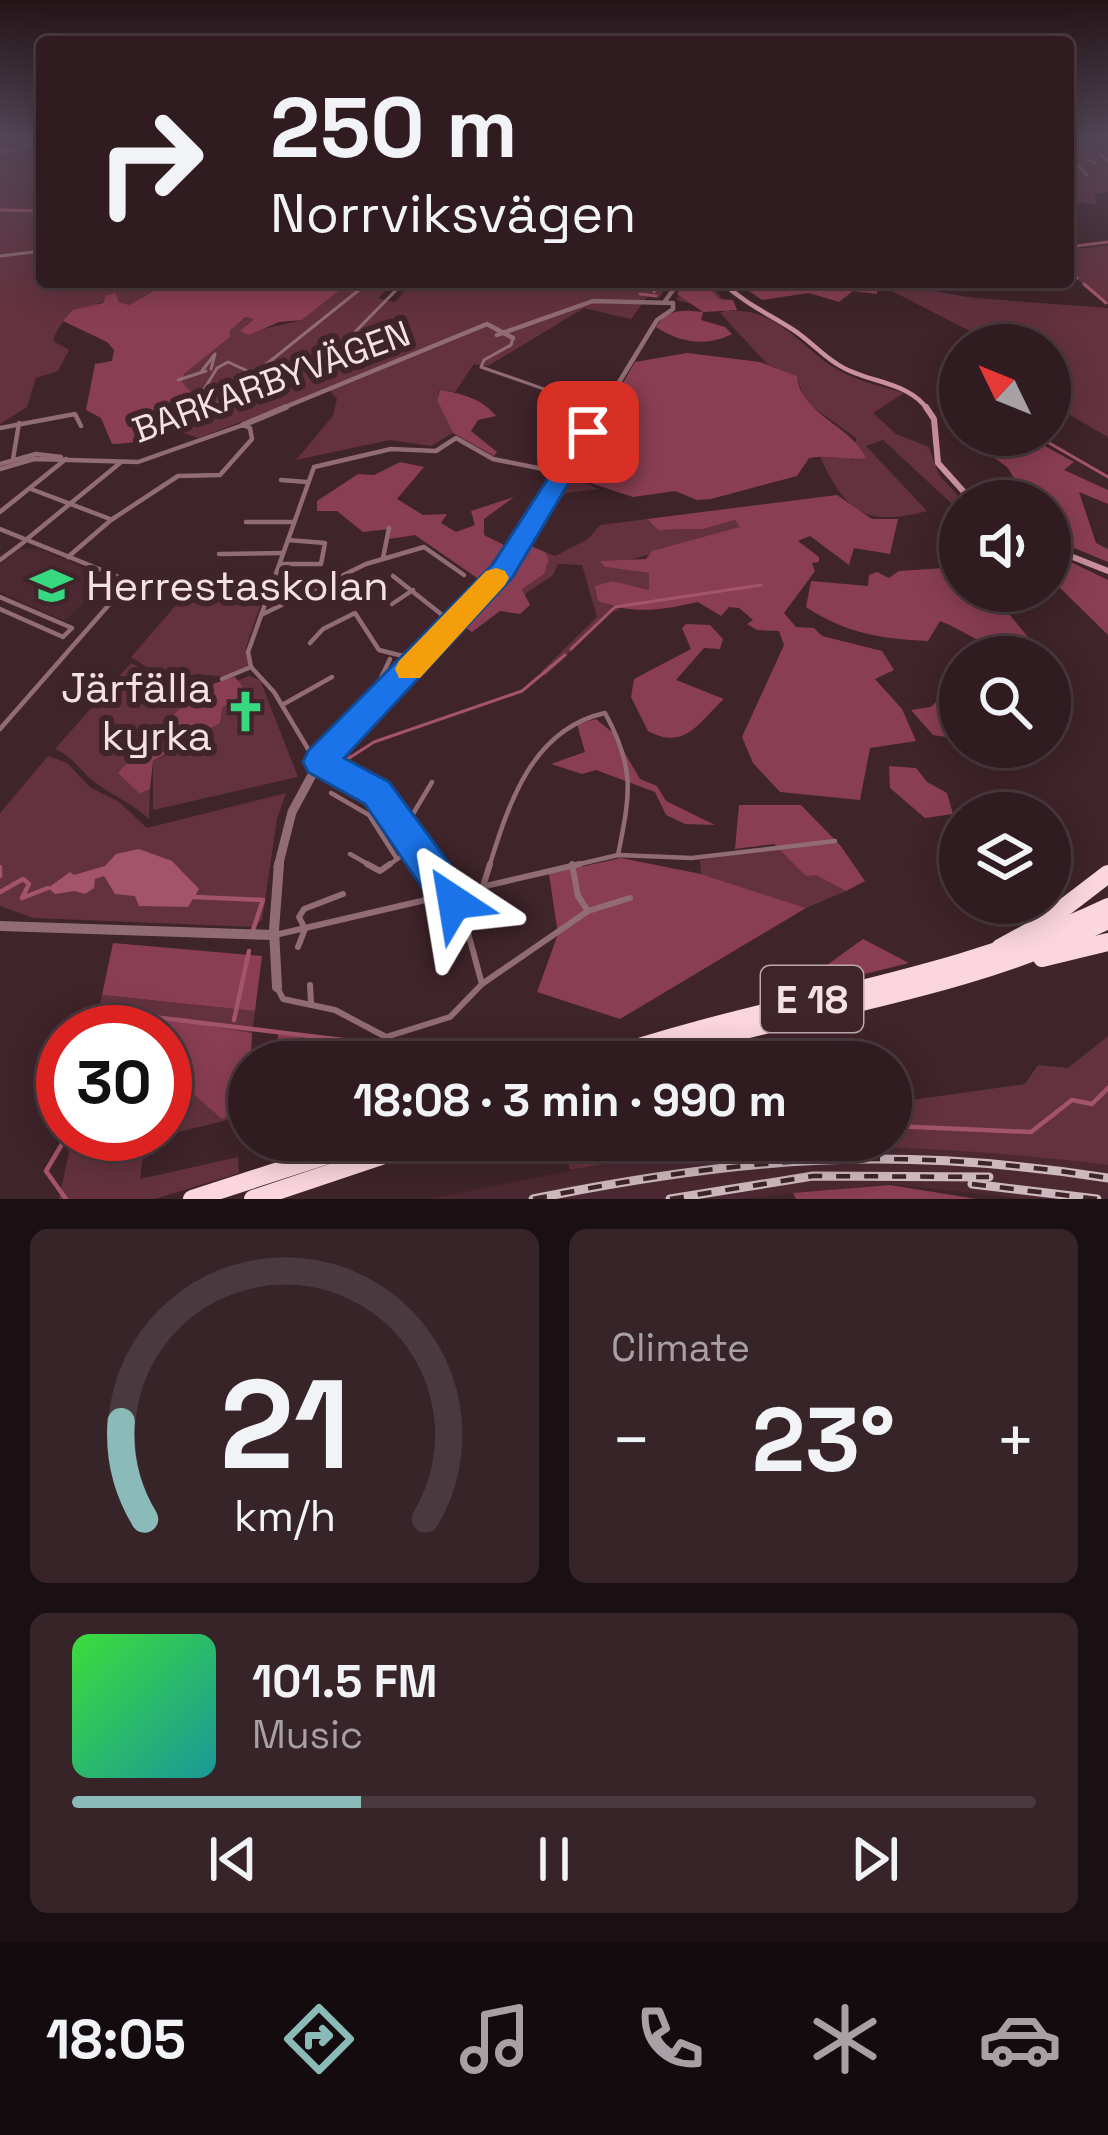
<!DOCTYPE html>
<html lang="en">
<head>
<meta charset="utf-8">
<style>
  body { margin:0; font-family:"Space Grotesk",sans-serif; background:#372429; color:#f1f3f6; height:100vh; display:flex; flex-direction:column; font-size:45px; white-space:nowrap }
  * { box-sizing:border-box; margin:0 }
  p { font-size:39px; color:#a7a1a5 }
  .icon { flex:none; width:66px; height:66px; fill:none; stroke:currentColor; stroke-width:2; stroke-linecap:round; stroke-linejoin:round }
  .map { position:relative; height:1199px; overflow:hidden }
  .drawer { display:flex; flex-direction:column; gap:30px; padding:30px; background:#1a0f12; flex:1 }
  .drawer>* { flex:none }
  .hud { position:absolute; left:36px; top:36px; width:1038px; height:252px; border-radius:12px; box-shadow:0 6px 30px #0003,0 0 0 3px #4a393e; background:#2f1b20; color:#f1f3f6; overflow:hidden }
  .needle { width:78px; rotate:313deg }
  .controls { position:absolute; left:939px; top:324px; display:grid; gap:24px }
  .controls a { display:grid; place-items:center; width:132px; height:132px; border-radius:50%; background:#2f1b20; box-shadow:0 6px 30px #0003,0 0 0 3px #4a393e; font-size:60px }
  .speed { position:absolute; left:36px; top:1005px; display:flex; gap:24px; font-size:60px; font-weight:700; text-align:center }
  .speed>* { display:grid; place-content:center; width:156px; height:156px; border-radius:50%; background:#2f1b20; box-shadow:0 6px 30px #0003,0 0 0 3px #4a393e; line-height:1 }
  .speed .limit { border:18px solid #d22; background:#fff; color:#111 }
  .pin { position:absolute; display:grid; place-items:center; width:102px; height:102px; color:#fff; margin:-51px; border-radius:24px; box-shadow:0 6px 18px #0006 }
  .me { position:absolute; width:132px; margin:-66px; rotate:327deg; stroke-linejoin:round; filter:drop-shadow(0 0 9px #0008) }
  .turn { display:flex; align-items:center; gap:42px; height:252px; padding:0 36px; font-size:54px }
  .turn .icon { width:156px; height:156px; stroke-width:2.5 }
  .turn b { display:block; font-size:84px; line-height:102px }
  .big { font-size:90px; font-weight:700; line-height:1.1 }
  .drawer .widget { flex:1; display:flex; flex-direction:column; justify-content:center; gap:18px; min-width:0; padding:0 42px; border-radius:18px; background:#372429 }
  .drawer .dial { align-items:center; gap:0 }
  .dial svg { height:312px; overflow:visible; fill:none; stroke:#4a393e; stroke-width:7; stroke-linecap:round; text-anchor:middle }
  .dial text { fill:#f1f3f6; stroke:none }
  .song { display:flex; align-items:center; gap:36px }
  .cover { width:144px; height:144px; border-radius:18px; background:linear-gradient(135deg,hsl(120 70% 55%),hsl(180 70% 35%)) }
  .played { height:12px; border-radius:6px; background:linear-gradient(90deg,#8bbbb9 30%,#4a393e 30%) }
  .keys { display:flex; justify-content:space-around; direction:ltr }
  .heat { display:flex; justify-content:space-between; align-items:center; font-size:66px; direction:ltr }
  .drawer .tiles { flex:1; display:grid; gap:30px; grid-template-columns:1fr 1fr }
  .widget:last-child { grid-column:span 2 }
  .trip { position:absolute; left:228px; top:1041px; width:684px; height:120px; border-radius:60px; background:#2f1b20; box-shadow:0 6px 30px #0003,0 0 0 3px #4a393e; font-weight:700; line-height:120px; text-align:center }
  .tab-bar { display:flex; height:192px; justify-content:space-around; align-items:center; background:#130b0d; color:#a7a1a5 }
  .tab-bar .icon { width:84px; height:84px }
  .tab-bar .selected { color:#8bbbb9 }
  .tab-bar b { font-size:54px; color:#f1f3f6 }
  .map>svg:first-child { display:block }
  .built { fill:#4c2932 }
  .green { fill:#64323f }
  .forest { fill:#8a3e54 }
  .water { fill:#a3546a }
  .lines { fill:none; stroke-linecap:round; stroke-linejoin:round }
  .stream-far1 { stroke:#a3546a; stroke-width:3 }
  .stream { stroke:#a3546a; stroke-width:4.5 }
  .pedestrian-far1 { stroke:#916c75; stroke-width:3 }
  .pedestrian { stroke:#916c75; stroke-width:4.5 }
  .minor-far2 { stroke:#916c75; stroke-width:3 }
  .minor-far1 { stroke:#916c75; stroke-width:4.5 }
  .minor { stroke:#916c75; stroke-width:6 }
  .tertiary-far3 { stroke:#916c75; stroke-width:4.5 }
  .tertiary-far2 { stroke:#916c75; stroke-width:6 }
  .tertiary-far1 { stroke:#916c75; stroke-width:9 }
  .tertiary { stroke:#916c75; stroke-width:10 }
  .secondary-far1 { stroke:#ca909d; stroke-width:4.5 }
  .secondary { stroke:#ca909d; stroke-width:6 }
  .motorway { stroke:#fbd6de; stroke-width:18 }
  .rail-casing { stroke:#cdb8bd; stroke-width:9 }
  .rail { stroke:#3f242a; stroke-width:4.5; stroke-dasharray:14; stroke-linecap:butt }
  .route { fill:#1a73e8; stroke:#114b97; stroke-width:3 }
  .slow { fill:#f59e0b }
  .labels { text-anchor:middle; stroke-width:12; stroke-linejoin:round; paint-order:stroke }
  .far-street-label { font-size:36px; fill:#f4e1e5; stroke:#3f242a }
  .shield { fill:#3f242a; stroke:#bea8ad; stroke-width:3 }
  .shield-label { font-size:39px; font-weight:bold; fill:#f4e1e5 }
  .poi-label { font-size:42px; fill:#f4e1e5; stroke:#3f242a; text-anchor:start }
</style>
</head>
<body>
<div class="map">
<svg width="1108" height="1199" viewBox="0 0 1108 1199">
  <rect width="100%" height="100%" fill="#3f242a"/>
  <g class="built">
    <polygon points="19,549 38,549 110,579 65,621 0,592 0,564"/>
    <polygon points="865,1146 964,1149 1108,1165 1108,1199 1028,1199 890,1184 740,1199 428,1199 649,1155"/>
  </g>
  <g class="green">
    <path d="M0,137H42V282H170L129,305L119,302L116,293C90,314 64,305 53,341L69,350L58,371L36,378L27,407L0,424Z"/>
    <polygon points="1068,137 1108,153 1108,192 1094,194 1097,204 1068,202"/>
    <polygon points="1108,245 1108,304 1068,272 1068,250"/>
    <polygon points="350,282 394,282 379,298 395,302 413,282 669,282 659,298 648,296 631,319 584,308 488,366 474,364 455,392 439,390 437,400 453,433 431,446 390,440 296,460 333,416 337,399 328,389 198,438 173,429 196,398 181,382 184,374 229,338 229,330 247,317 255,319 246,325 255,331 302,320"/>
    <path d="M686,282H710L730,311C773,307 798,343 830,365C852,380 880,386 904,393L873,413L896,434L929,447L939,475L963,501L952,504L883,440L866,446L927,511C866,527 846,513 820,457L835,453L853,460L856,438L806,402L796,376L767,364L720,313L724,311L676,300Z"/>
    <polygon points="883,282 974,298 1108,308 1108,437 1065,412 1056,417 1050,414 1050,345 961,345 970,331 876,283"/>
    <path d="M569,476L599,489L567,493L556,500C520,566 471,621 420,677C398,701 360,721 349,751L352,758L335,766L334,756L351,735L490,592Z"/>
    <polygon points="647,519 658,530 703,529 736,520 740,528 605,567 649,573 649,590 613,581 598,601 621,610 613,611 545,676 541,672 597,617 582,565 558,564 553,575 525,594 522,589 548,566 545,552 555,556 588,539 600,525"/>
    <polygon points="269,580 246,647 248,666 225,677 197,674 167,680 131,657 196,582"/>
    <path d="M131,663L160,679L161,686L214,681C186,699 175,730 148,749L140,794L150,789L149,819C131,802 110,795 92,780C78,768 73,757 55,749Z"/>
    <polygon points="249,676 260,680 298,777 153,810 153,761 193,741 210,692"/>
    <polygon points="48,756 67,763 91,788 118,801 147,828 286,793 277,819 262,920 254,927 33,918 0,906 0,813"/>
    <polygon points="779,849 846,891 806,908 701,874 700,860"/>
    <polygon points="102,995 255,1011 252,1033 145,1016 135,1032 94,1032"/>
    <path d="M1108,1036V1165C928,1143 749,1137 570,1170L566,1156L550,1140H891V1103L1025,1084L1038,1065L1068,1068Z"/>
    <polygon points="165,1069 222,1118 236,1118 178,1132 180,1106 165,1109"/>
    <polygon points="73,1134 146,1134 140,1179 238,1157 239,1173 155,1199 59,1199"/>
  </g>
  <g class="forest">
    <path d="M170,282H350L302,320L279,322L249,335L240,331L254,319L246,317L230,330V337L184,374L182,382L196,398C173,430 153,443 112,444L101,418L86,410L95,364L112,361L114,350L107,342L63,321L73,310L103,303L106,295L116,293L119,302L129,305Z"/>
    <path d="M685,282H704L719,299L733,300L737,310L703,312L701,320L725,327L732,334C706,347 680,343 656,327C667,308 683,310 703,312L677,294Z"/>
    <polygon points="736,282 883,282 877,284 877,294 853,291 839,302 809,293 762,300"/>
    <path d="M687,353L760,362L797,376C800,414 851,425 866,458C846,461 834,454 809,458L797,476L711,499L697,500L675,491L633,497L569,476L635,362Z"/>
    <path d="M440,390C460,393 483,399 496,416L478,420L471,431L497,452L494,456L453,433L437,400Z"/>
    <polygon points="1043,445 1074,462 1064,470 1108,490 1108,504 1079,492 1096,543 1108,549 1108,562 1050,538 1050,501 1027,501 1008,468 991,455 1029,452"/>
    <polygon points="400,462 424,467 397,499 423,515 447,514 441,523 456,532 475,525 471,511 514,497 484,519 484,535 504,545 480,580 415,535 389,539 389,529 363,532 337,511 317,511 317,501 358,474 374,475"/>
    <path d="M837,495L872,519H898L890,554L854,548L849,565L810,536L798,541L819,557V562L812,563L815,571L784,613L796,627L814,628L822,636L882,651L894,670L875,679L902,709L916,741L870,748L860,800L780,792L753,763L742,737L784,645L779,631L757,630L747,624L753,620L739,608L729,607L721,616L698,602C661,610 635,615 598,601L595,586L613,581L649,590V573L605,567L600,561L646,559L652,551L740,527L735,520L703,529L658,530L647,519Z"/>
    <polygon points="531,546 545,552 549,560 544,574 522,589 530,605 520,614 500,611 472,632 463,626"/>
    <polygon points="1050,552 1108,580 1108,635 1050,578"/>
    <path d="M960,567V591H990L1038,649C1004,664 972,633 940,621L928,641C881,639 845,633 806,607L811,581L868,586L869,575L877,572L889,578L899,571Z"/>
    <path d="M686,624L710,625L723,639L720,649L704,648L676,680L724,699C698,723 685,751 648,731L631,697L634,679L691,649L682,628Z"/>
    <path d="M235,677L242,686L240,696L222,708L220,723L153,761L150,789L140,794L118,773C136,752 157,748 171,726L168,721C189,699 205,683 235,677Z"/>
    <polygon points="948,690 960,694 960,739 933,735 911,710 931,707"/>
    <polygon points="596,719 613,733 640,779 657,786 666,801 715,825 685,824 666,815 655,792 596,770 582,774 551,764 585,752 577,724"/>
    <polygon points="889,766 916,768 927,782 947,793 953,814 925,818 890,788"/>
    <polygon points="739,805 801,805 840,845 865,881 846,891 816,875 806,876 774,844 735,849"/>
    <polygon points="621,858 701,874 806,908 620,1019 537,992 558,934 549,874"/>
    <polygon points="863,939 909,963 849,978 809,978"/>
    <polygon points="113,943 262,956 255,1011 102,995"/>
    <polygon points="144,1015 252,1033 249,1108 222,1119 165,1069 165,1032 135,1032"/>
    <polygon points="278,1033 363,1049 362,1059 278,1062"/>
    <polygon points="890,1185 977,1199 796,1199 793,1193"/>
  </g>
  <polygon class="water" points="139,849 172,861 199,889 188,907 139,906 135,896 115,894 104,876 95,879 94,888 85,894 75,891 55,894 48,888 70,872 74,875 105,866 116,854"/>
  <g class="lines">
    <g class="stream-far1">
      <polyline points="0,153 42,140"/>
      <polyline points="0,210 42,211"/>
      <polyline points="1068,247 1108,242"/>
      <polyline points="1068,271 1077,278"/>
      <polyline points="1084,284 1106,303"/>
      <polyline points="654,292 659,282"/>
      <polyline points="640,294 656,296"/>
      <polyline points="1044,440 1108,477"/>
      <polyline points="571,649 615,607 761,585"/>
      <polyline points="343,762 374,742 522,691 565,655"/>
    </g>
    <g class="stream">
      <polyline points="0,867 0,876"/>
      <polyline points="0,892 23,879 29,884 22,898 48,888"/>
      <polyline points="194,897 263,900 253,930"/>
      <polyline points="234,1020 249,951"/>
      <polyline points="127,1032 137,1015 359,1042"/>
      <polyline points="476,1052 516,1050 527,1059"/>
      <polyline points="891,1126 1031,1132 1072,1100 1092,1104 1108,1088"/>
      <polyline points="66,1199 46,1171 68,1134"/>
    </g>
    <g class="pedestrian-far1">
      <polyline points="1090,160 1095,163"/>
      <polyline points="1079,166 1087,175"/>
    </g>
    <polyline class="pedestrian" points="27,539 120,463"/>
    <g class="minor-far2">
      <polyline points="1100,154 1108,161"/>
      <polyline points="0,256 42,251"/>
      <polyline points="354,333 404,282"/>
      <polyline points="513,338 511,345 484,360 481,367 601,409"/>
      <polyline points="201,372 215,354 211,369"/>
      <polyline points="178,380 206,371"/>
      <polyline points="202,393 217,368 228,362 252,373"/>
      <polyline points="209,410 369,282"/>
    </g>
    <g class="minor-far1">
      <polyline points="596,407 601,409"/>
      <polyline points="188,427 213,407"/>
      <polyline points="0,428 75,414 81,426"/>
      <polyline points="13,459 19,423"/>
      <polyline points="0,464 36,454 61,457"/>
      <polyline points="0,469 34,459 138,462 243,425 250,428 252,439 220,475 178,476 111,520 68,557"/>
      <polyline points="281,480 307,482"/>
      <polyline points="31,489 110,519"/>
      <polyline points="0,512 66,459"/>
      <polyline points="246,522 294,522"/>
      <polyline points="0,529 119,577 121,591 0,729"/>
      <polyline points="219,554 283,553"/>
      <polyline points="383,558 389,528"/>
      <polyline points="0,560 24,542"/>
      <polyline points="281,564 321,564 325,543 288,540"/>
      <polyline points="393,576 446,618 403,656 412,663"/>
      <polyline points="0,597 72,628 63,637 0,609"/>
      <polyline points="392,604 413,590"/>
      <polyline points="261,615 366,564 424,547 464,575"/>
      <polyline points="310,643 323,629 355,613 379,650 403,656"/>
      <polyline points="222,679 251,667"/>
      <polyline points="282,705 332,677"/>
      <polyline points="344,718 378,684 390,659"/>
      <polyline points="331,793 369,815 397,859"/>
      <polyline points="404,829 432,782"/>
      <polyline points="350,854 373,867"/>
      <polyline points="386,867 417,845"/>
      <polyline points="430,867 377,793 314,759 274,692 251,667 248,652 314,467 391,449 436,451 456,438 493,459 563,473"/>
      <path d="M489,867C509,803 532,729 605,713C636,769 630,795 618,855"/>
      <polyline points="567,867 618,855 692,858 835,841"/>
    </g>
    <g class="minor">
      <polyline points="367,864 380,871 390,864"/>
      <polyline points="428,864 467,929 482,984"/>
      <polyline points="484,883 490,864"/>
      <polyline points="588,911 630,898"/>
      <polyline points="305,929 299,917 304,909 343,894"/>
      <polyline points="467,929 486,917 469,887"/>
      <polyline points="275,935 580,864"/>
      <polyline points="298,947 305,929"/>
      <polyline points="310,985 311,1003"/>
      <polyline points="277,987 283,999 335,1010 386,1037 450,1017 482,984 588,911 578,896 572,864"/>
    </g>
    <g class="tertiary-far3">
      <polyline points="665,301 679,282"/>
      <polyline points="497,335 593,301 673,303"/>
      <polyline points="278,410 487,324 513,338"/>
      <polyline points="602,410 657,320 673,309 673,303"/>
    </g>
    <g class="tertiary-far2">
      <polyline points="243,425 286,407"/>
      <polyline points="466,609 503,571 603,407"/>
    </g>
    <polyline class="tertiary-far1" points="278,867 292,812 319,762 469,606"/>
    <g class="tertiary">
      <polyline points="0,926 273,935"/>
      <polyline points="277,987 274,930 279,864"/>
    </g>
    <path class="secondary-far1" d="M722,282C744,303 767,313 792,329C808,339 821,354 837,364C865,383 908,380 928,410"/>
    <g class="secondary">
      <polyline points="926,407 934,419 938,463 972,501"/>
      <polyline points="1050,548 1108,571"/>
    </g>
    <g class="motorway">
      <polyline points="1000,948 1040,926 1108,874"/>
      <polyline points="1042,958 1108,942"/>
      <path d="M594,1062C763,1002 945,985 1108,907"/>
      <path d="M630,1062C789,1010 957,995 1108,920"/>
      <polyline points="192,1199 374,1140"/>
      <polyline points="253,1199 429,1140"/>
    </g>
    <defs>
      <g id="rail">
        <polyline points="972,1184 1097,1199"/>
        <path d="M533,1199C741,1157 897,1145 1108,1178"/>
        <polyline points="670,1199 813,1176 989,1177"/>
      </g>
    </defs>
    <use href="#rail" class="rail-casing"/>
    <use href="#rail" class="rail"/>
  </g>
  <linearGradient id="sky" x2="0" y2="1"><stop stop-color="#231417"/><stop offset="0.45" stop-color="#524555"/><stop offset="1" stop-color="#524555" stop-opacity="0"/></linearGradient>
  <rect width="1108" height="305" fill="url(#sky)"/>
  <polygon class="route" points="588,425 599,432 512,578 344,758 389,782 468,889 473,902 468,915 454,921 441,915 365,804 308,772 303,762 308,751 493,564 581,427"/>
  <polygon class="slow" points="496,568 505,571 509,578 505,585 420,678 399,678 395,669 399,661 486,571"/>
  <defs>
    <symbol id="school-bare" viewBox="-9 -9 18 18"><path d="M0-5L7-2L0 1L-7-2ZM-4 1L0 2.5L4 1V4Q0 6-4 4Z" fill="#38d880" stroke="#3f242a" stroke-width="2.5" paint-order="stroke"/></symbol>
    <symbol id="church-bare" viewBox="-9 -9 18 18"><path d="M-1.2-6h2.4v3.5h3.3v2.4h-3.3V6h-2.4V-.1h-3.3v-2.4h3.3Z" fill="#38d880" stroke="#3f242a" stroke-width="2.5" paint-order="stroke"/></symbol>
  </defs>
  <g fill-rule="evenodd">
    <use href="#school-bare" x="22" y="556" width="59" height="59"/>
    <use href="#church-bare" x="216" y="682" width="59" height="59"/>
  </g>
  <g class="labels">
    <g class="far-street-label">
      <text transform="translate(271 381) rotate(-20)" y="13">BARKARBYVÄGEN</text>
    </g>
    <rect class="shield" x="761" y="966" width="102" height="66" rx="9"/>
    <g class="shield-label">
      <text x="812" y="1013">E 18</text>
    </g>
    <g class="poi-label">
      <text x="86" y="600">Herrestaskolan</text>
      <text x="212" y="702" text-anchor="end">Järfälla<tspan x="212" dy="48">kyrka</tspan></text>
    </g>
  </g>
</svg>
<div class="controls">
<a><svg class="needle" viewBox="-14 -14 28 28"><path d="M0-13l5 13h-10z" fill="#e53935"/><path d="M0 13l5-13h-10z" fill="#a7a1a5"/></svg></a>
<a><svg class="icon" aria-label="sound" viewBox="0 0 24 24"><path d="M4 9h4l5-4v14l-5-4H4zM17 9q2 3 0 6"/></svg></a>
<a><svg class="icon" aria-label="search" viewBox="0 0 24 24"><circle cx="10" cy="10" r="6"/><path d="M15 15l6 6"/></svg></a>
<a><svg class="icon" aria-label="layers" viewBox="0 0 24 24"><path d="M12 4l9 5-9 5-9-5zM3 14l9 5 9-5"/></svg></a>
</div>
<div class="speed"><div class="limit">30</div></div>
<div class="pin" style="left:588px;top:432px;background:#d93025"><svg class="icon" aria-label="arrive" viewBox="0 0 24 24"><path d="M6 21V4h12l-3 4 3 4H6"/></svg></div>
<svg class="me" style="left:454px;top:902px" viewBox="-20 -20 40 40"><path d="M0-17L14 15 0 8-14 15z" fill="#1a73e8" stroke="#fff" stroke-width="4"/></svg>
<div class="trip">18:08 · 3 min · 990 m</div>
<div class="hud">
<div class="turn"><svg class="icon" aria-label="right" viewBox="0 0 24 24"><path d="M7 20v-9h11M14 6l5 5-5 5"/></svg><div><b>250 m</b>Norrviksvägen</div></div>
</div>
</div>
<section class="drawer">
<div class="tiles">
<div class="widget dial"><svg viewBox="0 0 100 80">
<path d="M14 69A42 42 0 1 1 86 69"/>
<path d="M14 69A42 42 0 0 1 8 44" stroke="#8bbbb9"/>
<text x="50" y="56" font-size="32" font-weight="700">21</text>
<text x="50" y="72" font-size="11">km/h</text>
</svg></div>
<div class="widget"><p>Climate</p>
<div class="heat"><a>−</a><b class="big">23°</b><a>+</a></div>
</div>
<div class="widget">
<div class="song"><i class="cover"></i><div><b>101.5 FM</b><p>Music</p></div></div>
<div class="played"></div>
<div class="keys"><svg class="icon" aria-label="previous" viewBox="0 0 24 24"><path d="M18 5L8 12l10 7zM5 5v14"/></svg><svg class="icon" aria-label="pause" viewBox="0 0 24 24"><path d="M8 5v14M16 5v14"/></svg><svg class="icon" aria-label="next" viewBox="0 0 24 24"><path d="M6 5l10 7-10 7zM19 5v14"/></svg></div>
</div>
</div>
</section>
<nav class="tab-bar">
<b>18:05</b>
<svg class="icon selected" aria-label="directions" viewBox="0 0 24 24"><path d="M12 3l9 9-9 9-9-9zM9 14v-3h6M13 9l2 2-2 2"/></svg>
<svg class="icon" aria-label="music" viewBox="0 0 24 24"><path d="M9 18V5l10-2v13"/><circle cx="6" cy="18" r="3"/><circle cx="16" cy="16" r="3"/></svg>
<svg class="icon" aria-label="phone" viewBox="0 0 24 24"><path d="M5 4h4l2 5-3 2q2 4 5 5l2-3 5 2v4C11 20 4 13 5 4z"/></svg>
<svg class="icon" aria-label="climate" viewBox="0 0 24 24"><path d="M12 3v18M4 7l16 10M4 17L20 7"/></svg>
<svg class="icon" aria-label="car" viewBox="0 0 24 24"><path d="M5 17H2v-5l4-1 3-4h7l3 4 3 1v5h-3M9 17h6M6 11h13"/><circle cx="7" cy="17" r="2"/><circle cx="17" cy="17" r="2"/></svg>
</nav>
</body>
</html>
